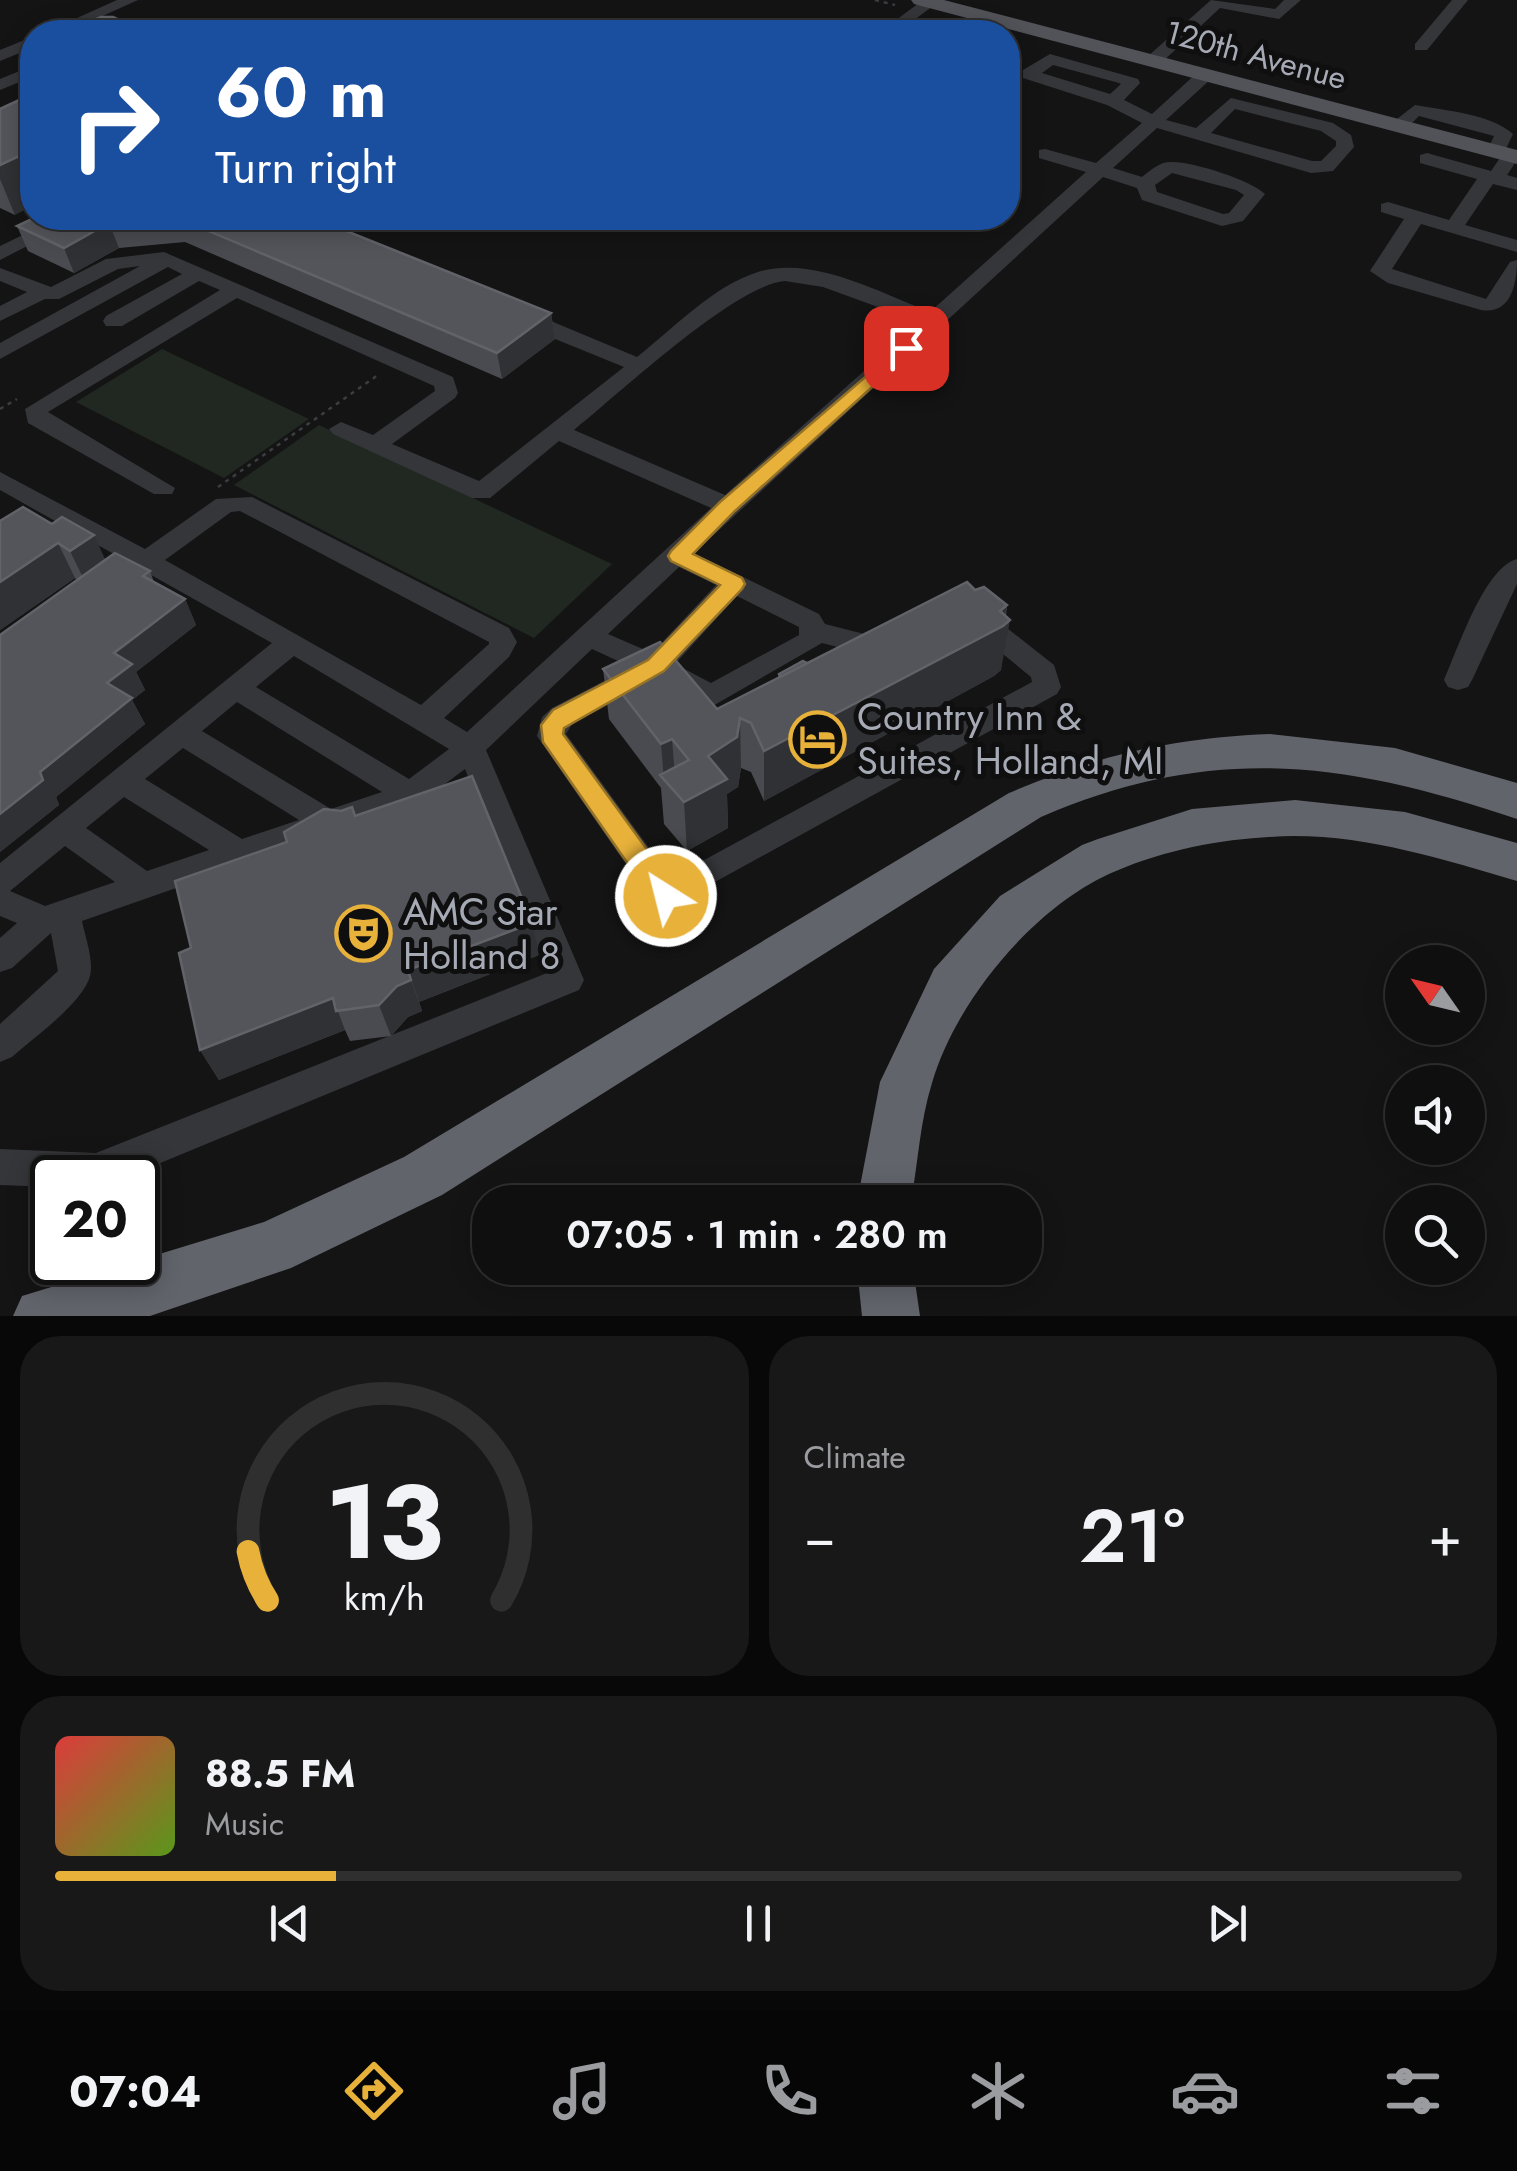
<!DOCTYPE html>
<html lang="en">
<head>
<meta charset="utf-8">
<style>
  body { margin:0; font-family:Jost,sans-serif; background:#181819; color:#f1f3f6; height:100vh; display:flex; flex-direction:column; font-size:38px; white-space:nowrap }
  * { box-sizing:border-box; margin:0 }
  p { font-size:32px; color:#9b9c9f }
  .icon { flex:none; width:55px; height:55px; fill:none; stroke:currentColor; stroke-width:2; stroke-linecap:round; stroke-linejoin:round }
  .map { position:relative; height:1316px; overflow:hidden }
  .sheet { display:flex; flex-direction:column; gap:20px; padding:20px; background:#080809; flex:1 }
  .sheet>* { flex:none }
  .hud { position:absolute; left:20px; top:20px; width:1000px; height:210px; border-radius:40px; box-shadow:0 5px 25px #0003,0 0 0 2px #2f2f30; background:#1a4fa0; color:#fff; overflow:hidden }
  .needle { width:65px; rotate:304deg }
  .tools { position:absolute; left:1385px; top:945px; display:grid; gap:20px }
  .tools a { display:grid; place-items:center; width:100px; height:100px; border-radius:50%; background:#0f0f10; box-shadow:0 5px 25px #0003,0 0 0 2px #2f2f30; font-size:50px }
  .speed { position:absolute; left:30px; top:1155px; display:flex; gap:20px; font-size:50px; font-weight:700; text-align:center }
  .speed>* { display:grid; place-content:center; width:130px; height:130px; border-radius:50%; background:#0f0f10; box-shadow:0 5px 25px #0003,0 0 0 2px #2f2f30; line-height:1 }
  .speed .limit { border:5px solid #111; border-radius:15px; background:#fff; color:#111 }
  .pin { position:absolute; display:grid; place-items:center; width:85px; height:85px; color:#fff; margin:-42px; border-radius:20px; box-shadow:0 5px 15px #0006 }
  .me { position:absolute; width:110px; margin:-55px; rotate:324deg; stroke-linejoin:round; filter:drop-shadow(0 0 8px #0008) }
  .turn { display:flex; align-items:center; gap:35px; height:210px; padding:0 30px; font-size:45px }
  .turn .icon { width:130px; height:130px; stroke-width:2.5 }
  .turn b { display:block; font-size:70px; line-height:85px }
  .big { font-size:75px; font-weight:600; line-height:1.1 }
  .sheet .widget { flex:1; display:flex; flex-direction:column; justify-content:center; gap:15px; min-width:0; padding:0 35px; border-radius:40px; background:#181819 }
  .sheet .dial { align-items:center; gap:0 }
  .dial svg { height:260px; overflow:visible; fill:none; stroke:#2f2f30; stroke-width:7; stroke-linecap:round; text-anchor:middle }
  .dial text { fill:#f1f3f6; stroke:none }
  .song { display:flex; align-items:center; gap:30px }
  .cover { width:120px; height:120px; border-radius:15px; background:linear-gradient(135deg,hsl(0 70% 55%),hsl(90 70% 35%)) }
  .played { height:10px; border-radius:5px; background:linear-gradient(90deg,#e7b13a 20%,#2f2f30 20%) }
  .keys { display:flex; justify-content:space-around; direction:ltr }
  .heat { display:flex; justify-content:space-between; align-items:center; font-size:55px; direction:ltr }
  .sheet .tiles { flex:1; display:grid; gap:20px; grid-template-columns:1fr 1fr }
  .widget:last-child { grid-column:span 2 }
  .trip { position:absolute; left:472px; top:1185px; width:570px; height:100px; border-radius:40px; background:#0f0f10; box-shadow:0 5px 25px #0003,0 0 0 2px #2f2f30; font-weight:600; line-height:100px; text-align:center }
  .tabs { display:flex; height:160px; justify-content:space-around; align-items:center; background:#060606; color:#9b9c9f }
  .tabs .icon { width:70px; height:70px }
  .tabs .current { color:#e7b13a }
  .tabs b { font-size:45px; color:#f1f3f6 }
  .map>svg:first-child { display:block }
  .green { fill:#202821 }
  .lines { fill:none; stroke-linecap:round; stroke-linejoin:round }
  .path { stroke:#3b3d41; stroke-width:2.5; stroke-dasharray:4 5; stroke-linecap:butt }
  .minor { fill:#35363a; fill-rule:evenodd }
  .major { fill:#515359; fill-rule:evenodd }
  .highway { fill:#61646b; fill-rule:evenodd }
  .wall { fill:#4a4b50 }
  .shaded-wall { fill:#303134 }
  .building { fill:#54555b; stroke:#616369; stroke-width:2.5 }
  .route { fill:#e7b13a; stroke:#967326; stroke-width:2.5 }
  .labels { text-anchor:middle; stroke-width:10; stroke-linejoin:round; paint-order:stroke }
  .far-street-label { font-size:32px; fill:#a6aab5; stroke:#0f0f10 }
  .poi-label { font-size:38px; fill:#a6aab5; stroke:#0f0f10; text-anchor:start }
</style>
</head>
<body>
<div class="map">
<svg width="1517" height="1316" viewBox="0 0 1517 1316">
  <rect width="100%" height="100%" fill="#141415"/>
  <g class="green">
    <polygon points="162,349 309,419 224,478 76,402"/>
    <polygon points="319,425 612,564 534,638 234,485"/>
  </g>
  <g class="lines">
    <g class="path">
      <polyline points="875,0 895,5"/>
      <polyline points="0,409 17,399"/>
      <polyline points="218,487 378,375"/>
    </g>
    <g class="minor">
      <polygon points="117,0 138,0 67,32 46,32"/>
      <polygon points="923,0 941,0 898,32 880,32"/>
      <polygon points="1211,0 1275,9 1284,0 1301,0 1279,19 1220,8 1159,65 1147,65 1147,57"/>
      <polygon points="1452,0 1468,0 1427,50 1415,50 1415,44"/>
      <polygon points="32,37 32,48 0,61 0,50"/>
      <path d="M1050,54L1138,79L1140,83L1124,100L1152,114L1199,71H1211V79L1166,120L1196,128L1231,98L1333,123L1351,135L1354,147L1333,171L1311,173L1157,128L1113,168L1142,177C1151,170 1159,162 1171,162C1191,161 1251,180 1265,194L1243,221L1222,226L1142,200L1137,188L1103,177L694,553L819,614L825,624L868,635H895L899,642L895,649L868,655L822,643L711,707L656,679L572,724L566,734L671,878L1032,682L1031,677L970,627L966,620L970,613H988L1054,665L1061,687L1057,694L666,909L655,906L537,736L542,717L552,708L631,667L592,649L486,750L584,980L579,990L124,1178H52V1187L0,1185V1149L96,1153L547,973L465,769L421,802L82,921C85,936 94,961 90,976C83,1003 33,1038 12,1057L0,1062V1024L58,971L51,933L12,968L0,972V938L17,923L0,916V863L272,643L0,490V472L145,549L216,499L252,497L509,628L517,642L509,657L444,718L467,732L711,508L559,441L490,498H472L333,434L329,429L341,422L373,435L435,391L434,386L237,298L48,412L175,488L172,494H154L28,423L25,409L220,290L199,281L122,326H106L103,321L106,316L182,274L168,267L0,359V343L140,266L118,269L59,299H45L0,321V306L27,292L0,281V268L51,287L106,259L164,252L453,377L458,393L455,398L392,444L479,481L624,367L511,321L508,316L511,311H527L637,357C674,328 713,286 758,272C813,255 880,293 930,312L1086,172L1039,158V150L1045,149L1096,163L1142,123L1107,105L1023,78V70ZM1053,65L1119,83L1121,84L1110,94L1042,73ZM1235,109L1321,131L1336,141V146L1321,161H1312L1211,133ZM1172,173L1236,190L1244,195L1229,213L1223,214L1157,192L1155,185ZM785,281L823,287L919,322L725,495L574,430C619,394 735,285 785,281ZM240,511L489,642V644L421,705L165,560L231,512ZM679,567L716,585L652,653L608,634ZM737,596L799,627V635L711,683L675,664ZM294,656L449,749L409,779L256,687ZM237,702L382,792L331,809L202,731ZM183,748L299,820L242,839L145,779ZM124,797L209,850L147,871L86,828ZM65,846L115,882L45,906L10,891Z"/>
      <polygon points="32,66 32,77 0,90 0,79"/>
      <path d="M1415,105C1446,111 1489,113 1513,134L1505,151H1517V160L1507,175L1517,178V190L1493,184L1465,225L1517,240V252L1421,224L1392,269L1486,299L1510,262L1517,260C1517,284 1511,315 1481,310L1388,283L1370,271L1404,219L1381,212V204L1388,202L1449,220L1477,179L1420,163V155L1427,153L1491,171L1502,155H1490L1487,151L1494,136L1419,116L1405,130H1393V122Z"/>
      <polygon points="58,218 82,218 0,260 0,246"/>
      <path d="M1517,559V584L1472,680L1468,687L1458,690L1448,687L1444,680C1458,649 1484,568 1517,559Z"/>
    </g>
    <polygon class="major" points="911,0 944,0 1517,150 1517,164 914,4"/>
    <g class="highway">
      <path d="M1270,734L1395,748L1517,783V819C1345,761 1212,743 1041,817L442,1195L291,1268L150,1316H13L22,1296L264,1222L404,1157L1009,793C1098,755 1173,738 1270,734Z"/>
      <path d="M1295,800L1405,812L1517,843V881C1445,860 1371,836 1294,836C1234,837 1172,847 1116,871C1036,904 956,1000 932,1083C920,1121 918,1163 911,1202H857L880,1082L934,969L1000,896L1082,845L1098,839L1192,809Z"/>
      <polygon points="857,1268 913,1268 920,1316 862,1316"/>
    </g>
  </g>
  <g class="wall">
    <polygon points="0,109 15,215 0,208"/>
    <polygon points="34,218 314,218 551,313 555,339 502,379 185,242 119,248 74,273 28,251 17,226"/>
    <polygon points="0,521 106,559 150,571 154,582 185,599 196,625 136,672 145,690 132,700 145,724 56,797 59,805 0,852 0,635 77,580 75,578 0,630"/>
    <polygon points="975,590 1007,605 1001,670 994,676 764,801 751,772 741,768 738,787 727,794 728,828 687,851 664,824 661,788 609,719 603,669 717,709 779,677 779,674"/>
    <polygon points="191,948 539,955 419,1002 422,1011 408,1017 391,1036 350,1041 345,1030 219,1080 200,1050"/>
  </g>
  <g class="shaded-wall">
    <polygon points="32,150 32,206 15,215 0,179 0,165"/>
    <polygon points="109,223 119,248 74,273 64,248"/>
    <polygon points="551,313 555,339 502,379 497,353"/>
    <polygon points="94,535 110,570 87,586 70,551"/>
    <polygon points="58,543 75,578 0,630 0,582"/>
    <polygon points="185,599 196,625 136,672 145,690 132,700 145,724 56,797 59,805 0,852 0,814 40,772 107,683 114,653"/>
    <polygon points="1007,605 1003,626 1010,620 1001,670 994,676 764,801 764,751"/>
    <polygon points="740,718 741,768 738,787 727,794 728,828 687,851 684,802 708,756"/>
    <polygon points="672,739 676,789 664,780 661,744"/>
    <polygon points="532,923 539,955 419,1002 408,970"/>
    <polygon points="411,980 422,1011 408,1017 391,1036 379,1005 397,986"/>
    <polygon points="333,998 345,1030 219,1080 200,1050"/>
  </g>
  <g class="building">
    <polygon points="101,17 113,17 141,30 147,28 160,32 77,32 84,30 78,27"/>
    <polygon points="32,94 32,150 0,165 0,109"/>
    <polygon points="34,218 173,218 109,223 64,248 17,226"/>
    <polygon points="178,218 314,218 551,313 497,353"/>
    <polygon points="23,507 52,524 62,517 94,535 70,551 58,543 0,582 0,521"/>
    <polygon points="115,553 150,571 143,576 185,599 114,653 132,664 107,683 132,698 40,772 43,780 0,814 0,635"/>
    <polygon points="967,582 975,590 984,587 1007,605 1000,611 1010,620 1003,626 764,751 751,723 740,718 737,737 708,756 727,779 684,802 660,775 689,760 672,739 661,744 603,669 660,642 717,709"/>
    <polygon points="803,661 807,663 780,677 779,674"/>
    <polygon points="472,776 532,923 408,970 411,980 397,986 379,1005 336,1011 333,998 200,1050 179,953 191,948 175,881 287,842 284,832 324,809 341,811 352,807 355,816"/>
  </g>
  <polygon class="route" points="906,342 912,344 912,351 735,511 693,554 742,578 745,584 742,589 664,671 564,728 563,734 675,888 679,896 675,904 666,907 656,904 543,742 541,725 553,710 648,660 720,585 671,561 668,556 671,551 720,502"/>
  <defs>
    <symbol id="hotel-ring" viewBox="-11 -11 22 22"><circle r="9.5" fill="#0f0f10" stroke="#e7b13a" stroke-width="1.5"/><path d="M-6-4.5h1.5V1H6V5H4.5V3h-9V5H-6ZM-4 0a1.8 1.8 0 1 1 3.6 0ZM.5 0V-2.5h3Q6-2.5 6 0Z" fill="#e7b13a"/></symbol>
    <symbol id="theatre-ring" viewBox="-11 -11 22 22"><circle r="9.5" fill="#0f0f10" stroke="#e7b13a" stroke-width="1.5"/><path d="M-5-5.5Q0-4 5-5.5V0Q5 5 0 6Q-5 5-5 0ZM-3.3-2.5H-1v1.5H-3.3ZM1-2.5H3.3v1.5H1ZM-2.8 1Q0 5.5 2.8 1Z" fill="#e7b13a"/></symbol>
  </defs>
  <g fill-rule="evenodd">
    <use href="#hotel-ring" x="786" y="708" width="63" height="63"/>
    <use href="#theatre-ring" x="332" y="902" width="63" height="63"/>
  </g>
  <g class="labels">
    <g class="far-street-label">
      <text transform="translate(1256 55) rotate(15)" y="11">120th Avenue</text>
    </g>
    <g class="poi-label">
      <text x="857" y="730">Country Inn &amp;<tspan x="857" dy="44">Suites, Holland, MI</tspan></text>
      <text x="403" y="925">AMC Star<tspan x="403" dy="44">Holland 8</tspan></text>
    </g>
  </g>
</svg>
<div class="tools">
<a><svg class="needle" viewBox="-14 -14 28 28"><path d="M0-13l5 13h-10z" fill="#e53935"/><path d="M0 13l5-13h-10z" fill="#9b9c9f"/></svg></a>
<a><svg class="icon" aria-label="sound" viewBox="0 0 24 24"><path d="M4 9h4l5-4v14l-5-4H4zM17 9q2 3 0 6"/></svg></a>
<a><svg class="icon" aria-label="search" viewBox="0 0 24 24"><circle cx="10" cy="10" r="6"/><path d="M15 15l6 6"/></svg></a>
</div>
<div class="speed"><div class="limit">20</div></div>
<div class="pin" style="left:906px;top:348px;background:#d93025"><svg class="icon" aria-label="arrive" viewBox="0 0 24 24"><path d="M6 21V4h12l-3 4 3 4H6"/></svg></div>
<svg class="me" style="left:666px;top:896px" viewBox="-20 -20 40 40"><circle r="17" fill="#e7b13a" stroke="#fff" stroke-width="3"/><path d="M0-11L8 9 0 5-8 9z" fill="#fff"/></svg>
<div class="trip">07:05 · 1 min · 280 m</div>
<div class="hud">
<div class="turn"><svg class="icon" aria-label="right" viewBox="0 0 24 24"><path d="M7 20v-9h11M14 6l5 5-5 5"/></svg><div><b>60 m</b>Turn right</div></div>
</div>
</div>
<section class="sheet">
<div class="tiles">
<div class="widget dial"><svg viewBox="0 0 100 80">
<path d="M14 69A42 42 0 1 1 86 69"/>
<path d="M14 69A42 42 0 0 1 8 54" stroke="#e7b13a"/>
<text x="50" y="56" font-size="32" font-weight="700">13</text>
<text x="50" y="72" font-size="11">km/h</text>
</svg></div>
<div class="widget"><p>Climate</p>
<div class="heat"><a>−</a><b class="big">21°</b><a>+</a></div>
</div>
<div class="widget">
<div class="song"><i class="cover"></i><div><b>88.5 FM</b><p>Music</p></div></div>
<div class="played"></div>
<div class="keys"><svg class="icon" aria-label="previous" viewBox="0 0 24 24"><path d="M18 5L8 12l10 7zM5 5v14"/></svg><svg class="icon" aria-label="pause" viewBox="0 0 24 24"><path d="M8 5v14M16 5v14"/></svg><svg class="icon" aria-label="next" viewBox="0 0 24 24"><path d="M6 5l10 7-10 7zM19 5v14"/></svg></div>
</div>
</div>
</section>
<nav class="tabs">
<b>07:04</b>
<svg class="icon current" aria-label="directions" viewBox="0 0 24 24"><path d="M12 3l9 9-9 9-9-9zM9 14v-3h6M13 9l2 2-2 2"/></svg>
<svg class="icon" aria-label="music" viewBox="0 0 24 24"><path d="M9 18V5l10-2v13"/><circle cx="6" cy="18" r="3"/><circle cx="16" cy="16" r="3"/></svg>
<svg class="icon" aria-label="phone" viewBox="0 0 24 24"><path d="M5 4h4l2 5-3 2q2 4 5 5l2-3 5 2v4C11 20 4 13 5 4z"/></svg>
<svg class="icon" aria-label="climate" viewBox="0 0 24 24"><path d="M12 3v18M4 7l16 10M4 17L20 7"/></svg>
<svg class="icon" aria-label="car" viewBox="0 0 24 24"><path d="M5 17H2v-5l4-1 3-4h7l3 4 3 1v5h-3M9 17h6M6 11h13"/><circle cx="7" cy="17" r="2"/><circle cx="17" cy="17" r="2"/></svg>
<svg class="icon" aria-label="filters" viewBox="0 0 24 24"><path d="M4 7h16M4 17h16"/><circle cx="9" cy="7" r="2"/><circle cx="15" cy="17" r="2"/></svg>
</nav>
</body>
</html>
